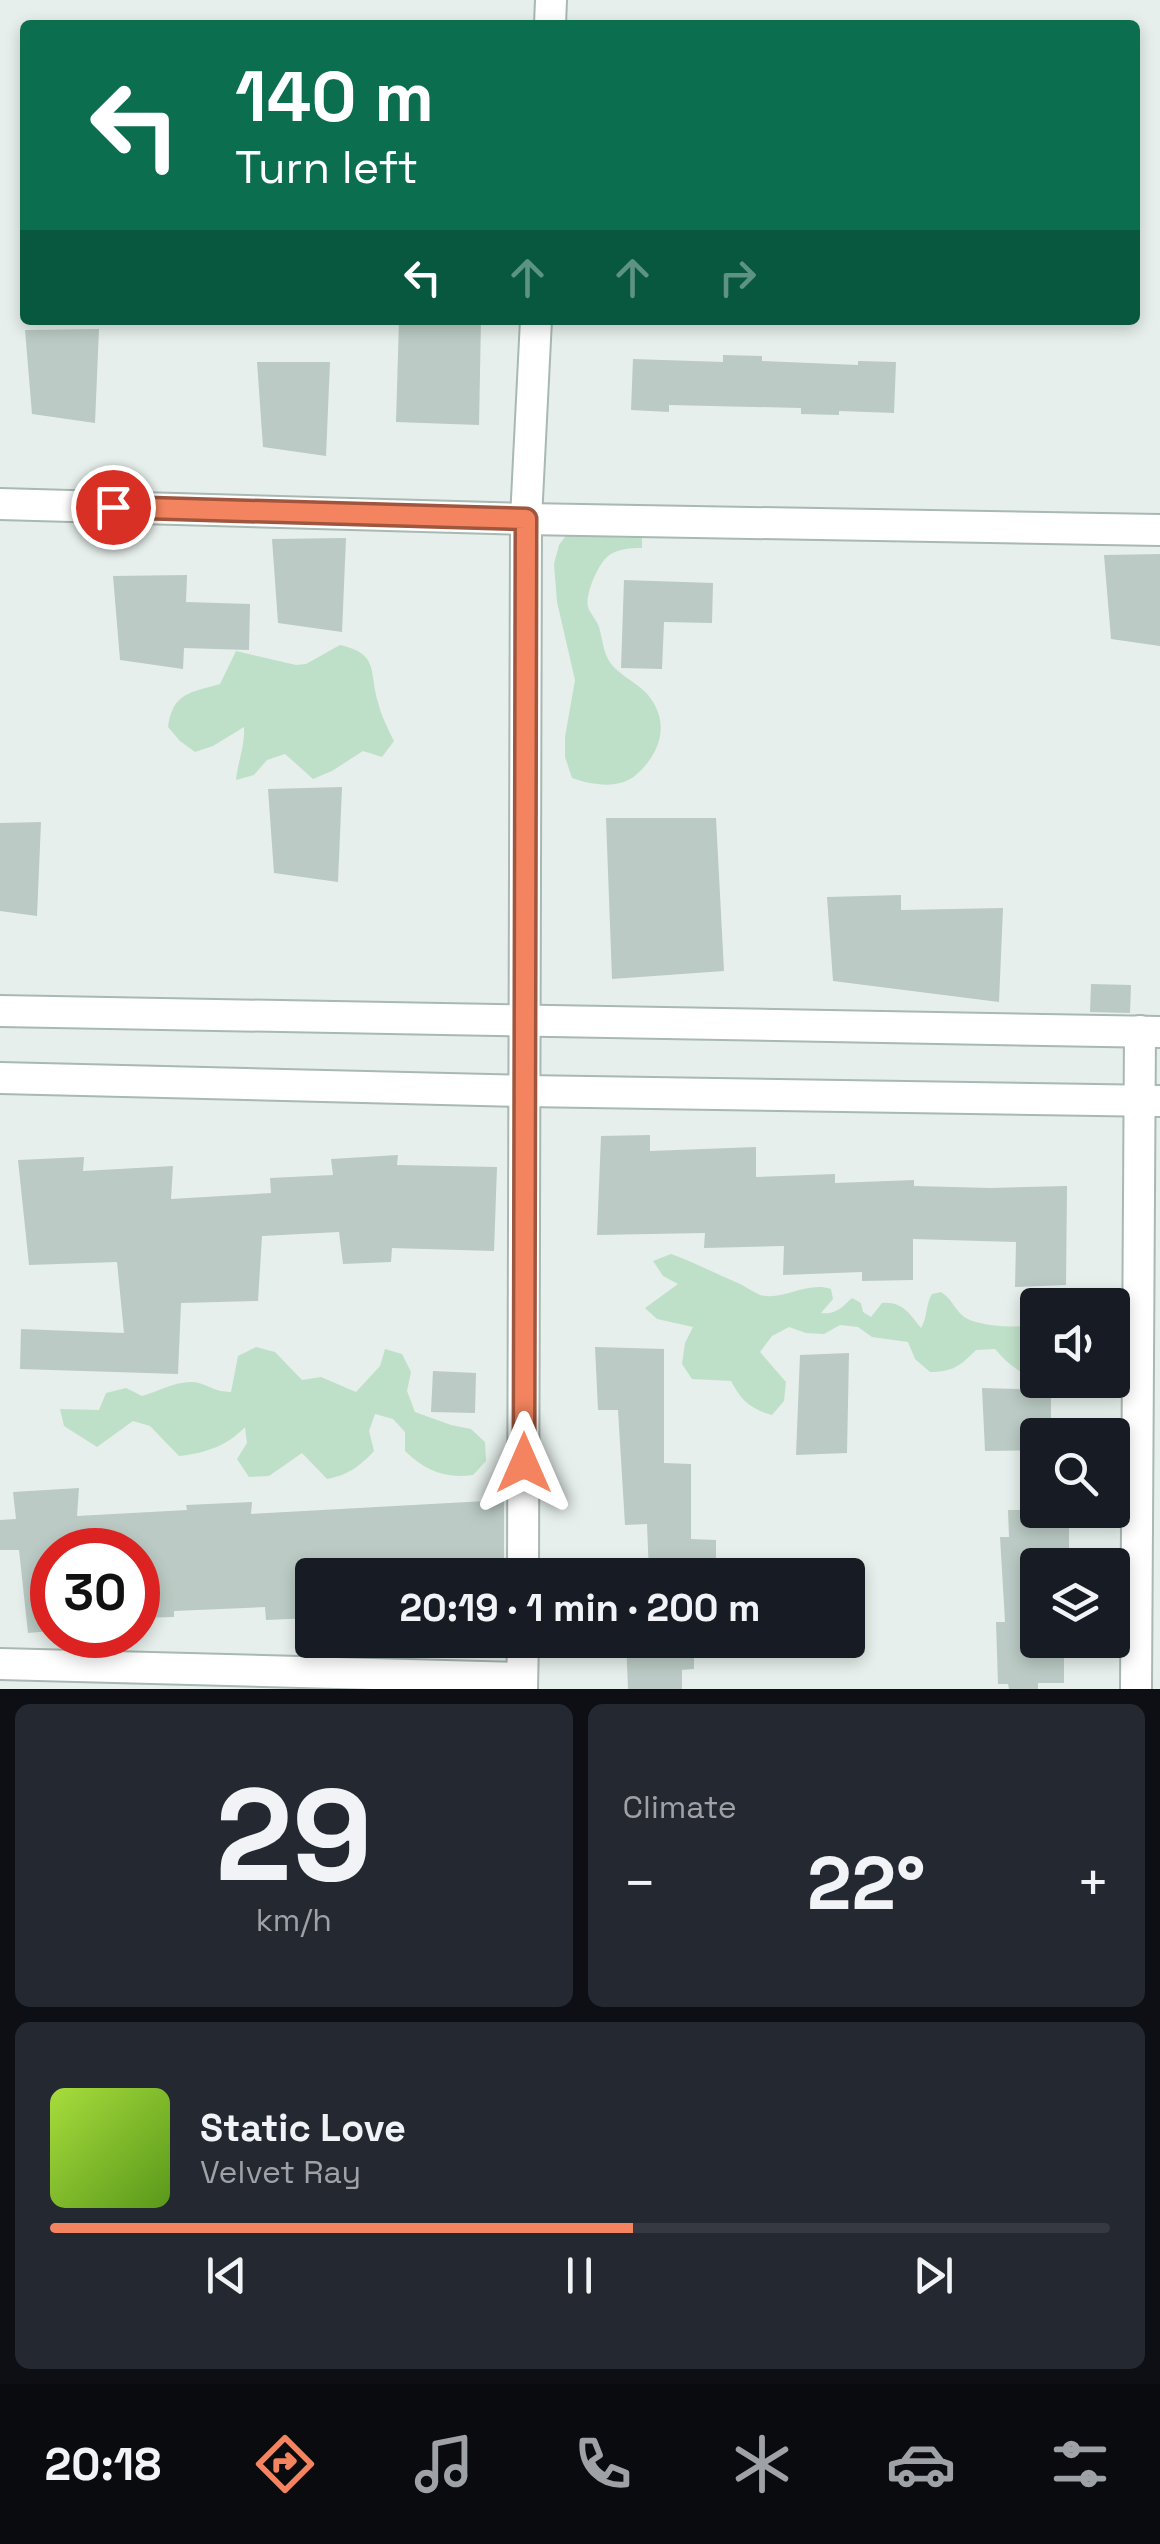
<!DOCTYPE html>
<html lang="en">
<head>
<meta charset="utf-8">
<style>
  body { margin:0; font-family:"Space Grotesk",sans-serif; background:#242831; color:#f1f3f6; height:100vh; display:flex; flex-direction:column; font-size:38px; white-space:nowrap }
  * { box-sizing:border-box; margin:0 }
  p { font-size:32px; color:#9ea1a6 }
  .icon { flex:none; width:55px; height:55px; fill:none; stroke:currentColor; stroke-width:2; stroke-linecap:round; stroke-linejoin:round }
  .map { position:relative; height:1689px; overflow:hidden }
  .sheet { display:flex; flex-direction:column; gap:15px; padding:15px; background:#0d0f14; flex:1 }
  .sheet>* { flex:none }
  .banner { position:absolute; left:20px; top:20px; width:1120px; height:305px; border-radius:10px; box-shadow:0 5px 15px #0003; background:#0b6e4f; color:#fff; overflow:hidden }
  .tools { position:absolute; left:1020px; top:1288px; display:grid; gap:20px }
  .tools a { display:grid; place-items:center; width:110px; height:110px; border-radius:10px; background:#171b24; box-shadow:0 5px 15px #0003; font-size:50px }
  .speed { position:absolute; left:30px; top:1528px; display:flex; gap:20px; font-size:50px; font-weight:700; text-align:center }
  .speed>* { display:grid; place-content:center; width:130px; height:130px; border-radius:50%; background:#171b24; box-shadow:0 5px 15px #0003; line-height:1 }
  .speed .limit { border:15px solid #d22; background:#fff; color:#111 }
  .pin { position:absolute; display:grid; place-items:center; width:85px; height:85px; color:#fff; margin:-42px; border:5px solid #fff; border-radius:50%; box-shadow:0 2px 10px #0007 }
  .me { position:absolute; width:110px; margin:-55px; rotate:0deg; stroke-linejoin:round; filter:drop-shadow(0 0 8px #0008) }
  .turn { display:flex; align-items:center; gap:35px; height:210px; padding:0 50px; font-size:45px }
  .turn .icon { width:130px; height:130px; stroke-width:2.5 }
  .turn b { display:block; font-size:70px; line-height:85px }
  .lanes { display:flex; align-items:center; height:95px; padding:0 50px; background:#0003; justify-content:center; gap:50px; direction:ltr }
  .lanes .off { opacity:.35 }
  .big { font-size:75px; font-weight:700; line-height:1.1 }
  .sheet .tile { flex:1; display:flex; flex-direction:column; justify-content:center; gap:15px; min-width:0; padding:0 35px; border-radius:15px; background:#242831 }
  .sheet .dial { align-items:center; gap:0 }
  .dial b { font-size:130px; line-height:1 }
  .song { display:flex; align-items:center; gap:30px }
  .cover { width:120px; height:120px; border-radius:15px; background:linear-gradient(135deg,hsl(80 70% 55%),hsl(90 70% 35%)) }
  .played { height:10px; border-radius:5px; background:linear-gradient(90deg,#f4845f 55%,#363941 55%) }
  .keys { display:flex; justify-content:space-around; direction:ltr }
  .heat { display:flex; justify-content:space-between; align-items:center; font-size:55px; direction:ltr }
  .sheet .tiles { flex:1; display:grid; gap:15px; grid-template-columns:1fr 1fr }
  .tile:last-child { grid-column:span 2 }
  .trip { position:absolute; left:295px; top:1558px; width:570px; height:100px; border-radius:10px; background:#171b24; box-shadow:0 5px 15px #0003; font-weight:700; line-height:100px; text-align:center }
  .menu { display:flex; height:160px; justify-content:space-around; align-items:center; background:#090b0e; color:#9ea1a6 }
  .menu .icon { width:70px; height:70px }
  .menu .selected { color:#f4845f }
  .menu b { font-size:45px; color:#f1f3f6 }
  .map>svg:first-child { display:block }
  .green { fill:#bfe0c8 }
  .building { fill:#bbcac4 }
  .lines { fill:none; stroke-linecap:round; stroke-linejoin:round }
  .minor-casing { stroke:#a8b8b2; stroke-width:34 }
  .minor { stroke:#fff; stroke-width:30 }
  .route-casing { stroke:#9f563e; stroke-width:25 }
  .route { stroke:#f4845f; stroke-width:18 }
</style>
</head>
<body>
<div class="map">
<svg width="1160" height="1689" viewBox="0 0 1160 1689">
  <rect width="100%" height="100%" fill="#e6efeb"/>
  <g class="green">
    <path d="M571,529L623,538L642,536V548C630,548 614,549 606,558C597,567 585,595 588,607C590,614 597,620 599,627C602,637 603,648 607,657C615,675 641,683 651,699C670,726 659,754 637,774C620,790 592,785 572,778L565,757V737L575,680L557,602L554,564L559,545Z"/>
    <path d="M340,645C379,654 369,670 378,702C381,715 388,729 394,741L382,757L363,751L332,771L313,779L285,754L267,760L254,775L236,780C238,761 245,746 244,727L213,746L195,752L180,741L168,727C173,692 190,693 220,684L236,651L296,665L306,664Z"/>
    <path d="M671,1254C694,1262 716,1274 738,1283C745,1286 753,1292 760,1295C784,1301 806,1281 831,1289L833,1299L821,1313C836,1315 842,1307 852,1298L861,1303L863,1312L871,1317L882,1303C902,1301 910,1314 921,1328C928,1317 925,1305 932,1294L941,1292C951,1298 954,1308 963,1316C973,1325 1014,1329 1026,1325L1037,1309L1038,1380H1078L1058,1389C1032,1379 1013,1371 995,1349L976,1350C960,1366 953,1372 930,1372L915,1359L908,1342L872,1337L858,1327L840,1325L824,1334L806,1333L789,1327L772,1336L760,1352L786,1382L784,1401L772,1415C750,1409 741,1400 731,1381L692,1379L682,1364L685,1343L693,1327L657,1319L645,1308L678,1284L663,1276L653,1261Z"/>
    <path d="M256,1347L275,1352L302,1380L321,1377L356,1392L380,1366L385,1349L402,1354L411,1372L407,1391L415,1412L451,1425L471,1429L485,1442L486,1461L473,1475C444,1479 425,1470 405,1451V1432L393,1419L375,1414L369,1431L374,1451C359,1467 348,1475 327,1479L302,1453L269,1476L249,1477L237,1459L247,1443L245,1427C227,1446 206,1453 179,1456L150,1426L133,1421L97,1447L64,1426L60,1409L99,1410L106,1393L126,1388L142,1396C159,1391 182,1378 199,1383C214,1388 214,1391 231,1392L238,1356Z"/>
  </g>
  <g class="building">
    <polygon points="399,320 481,320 479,425 396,422"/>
    <polygon points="99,329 95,423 32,414 25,330"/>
    <polygon points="723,355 762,356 762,361 858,365 858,361 896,362 894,413 839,411 839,415 801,414 801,408 669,405 669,412 631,410 633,359 723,362"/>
    <polygon points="257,362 330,362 326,456 263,447"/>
    <polygon points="346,538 342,632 278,623 272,539"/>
    <polygon points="1160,554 1160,646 1111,639 1104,555"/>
    <polygon points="187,575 186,602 250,604 249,650 184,648 183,669 120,660 113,576"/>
    <polygon points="624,580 713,583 712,623 664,622 662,669 621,668"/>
    <polygon points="342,787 338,882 274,873 268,789"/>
    <polygon points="606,818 716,818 724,971 612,979"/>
    <polygon points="41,822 37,916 0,911 0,823"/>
    <polygon points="901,895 901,910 1003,908 999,1002 833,981 827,897"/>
    <polygon points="1091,984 1131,985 1130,1013 1090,1012"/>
    <polygon points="650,1135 650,1151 756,1147 756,1177 835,1174 835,1183 914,1180 914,1186 991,1188 1067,1186 1066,1285 1015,1287 1016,1242 913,1239 913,1280 862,1281 862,1272 783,1275 784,1246 704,1248 705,1233 597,1235 601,1136"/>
    <polygon points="398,1155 397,1165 497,1167 494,1251 392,1248 391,1262 343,1264 339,1232 262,1236 258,1301 181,1303 178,1374 20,1369 21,1329 124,1333 117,1262 29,1265 18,1160 84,1157 83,1171 173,1166 171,1199 271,1193 270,1178 333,1175 331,1159"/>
    <polygon points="595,1347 664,1349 664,1463 691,1464 691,1539 716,1540 716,1575 649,1575 647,1524 625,1525 618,1410 598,1410"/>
    <polygon points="849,1353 847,1453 796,1455 800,1355"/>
    <polygon points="433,1371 476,1373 475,1413 431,1412"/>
    <polygon points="982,1388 1051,1390 1051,1435 1038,1435 1038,1450 985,1451"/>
    <polygon points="79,1488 77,1516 187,1510 186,1505 252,1502 251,1514 504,1500 504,1575 312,1575 312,1618 266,1620 265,1607 174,1611 174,1617 138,1618 138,1550 52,1550 52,1631 28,1633 19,1550 0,1550 0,1520 16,1519 13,1492"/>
    <polygon points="1008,1510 1069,1510 1069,1565 1038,1565 1038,1640 1064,1640 1064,1683 1038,1683 1038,1689 1009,1689 1008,1684 998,1684 996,1622 1005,1622 1000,1537 1009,1537"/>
    <polygon points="626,1640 694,1640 694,1669 682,1670 682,1689 628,1689"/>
  </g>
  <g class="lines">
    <defs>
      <g id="minor">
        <polyline points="550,25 551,0"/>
        <polyline points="0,504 526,519 1160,530"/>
        <polyline points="0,1011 1160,1032"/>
        <polyline points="0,1078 525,1091 1160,1101"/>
        <polyline points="523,1575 526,519 536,320"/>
        <polyline points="0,1664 522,1678"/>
        <polyline points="522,1689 523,1640"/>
        <polyline points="1136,1689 1140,1031"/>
      </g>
    </defs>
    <use href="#minor" class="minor-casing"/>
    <use href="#minor" class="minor"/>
  </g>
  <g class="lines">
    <defs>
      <polyline id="route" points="113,507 526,519 524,1463"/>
    </defs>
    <use href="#route" class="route-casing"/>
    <use href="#route" class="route"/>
  </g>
</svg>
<div class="tools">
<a><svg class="icon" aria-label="sound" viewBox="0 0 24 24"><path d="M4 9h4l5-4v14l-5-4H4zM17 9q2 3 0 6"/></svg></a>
<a><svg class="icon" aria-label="search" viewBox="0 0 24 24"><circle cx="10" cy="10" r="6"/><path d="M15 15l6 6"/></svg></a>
<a><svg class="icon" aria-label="layers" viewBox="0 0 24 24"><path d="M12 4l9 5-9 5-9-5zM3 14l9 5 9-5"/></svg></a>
</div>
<div class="speed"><div class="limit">30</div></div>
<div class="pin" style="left:113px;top:507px;background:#d93025"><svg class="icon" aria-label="arrive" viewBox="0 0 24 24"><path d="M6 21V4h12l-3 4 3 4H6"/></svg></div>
<svg class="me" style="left:524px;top:1463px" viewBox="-20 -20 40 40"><path d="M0-17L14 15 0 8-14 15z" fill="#f4845f" stroke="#fff" stroke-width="4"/></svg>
<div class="trip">20:19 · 1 min · 200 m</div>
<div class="banner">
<div class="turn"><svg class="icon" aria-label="left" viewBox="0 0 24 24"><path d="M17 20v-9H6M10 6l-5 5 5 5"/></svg><div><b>140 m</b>Turn left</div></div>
<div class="lanes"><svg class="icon" aria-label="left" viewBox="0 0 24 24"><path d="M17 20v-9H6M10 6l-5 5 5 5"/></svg><svg class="icon off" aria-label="ahead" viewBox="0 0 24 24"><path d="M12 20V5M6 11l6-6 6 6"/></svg><svg class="icon off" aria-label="ahead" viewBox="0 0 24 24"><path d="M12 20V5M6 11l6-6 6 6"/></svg><svg class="icon off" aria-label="right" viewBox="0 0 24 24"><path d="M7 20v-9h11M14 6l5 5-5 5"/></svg></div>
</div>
</div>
<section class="sheet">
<div class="tiles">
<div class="tile dial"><b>29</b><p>km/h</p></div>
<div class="tile"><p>Climate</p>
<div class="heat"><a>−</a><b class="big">22°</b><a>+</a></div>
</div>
<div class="tile">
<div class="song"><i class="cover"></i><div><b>Static Love</b><p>Velvet Ray</p></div></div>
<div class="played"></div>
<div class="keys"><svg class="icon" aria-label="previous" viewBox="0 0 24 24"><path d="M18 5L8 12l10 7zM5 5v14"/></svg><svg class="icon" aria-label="pause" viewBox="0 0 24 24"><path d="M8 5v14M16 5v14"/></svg><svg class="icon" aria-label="next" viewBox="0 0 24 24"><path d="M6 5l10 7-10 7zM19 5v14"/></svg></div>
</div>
</div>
</section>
<nav class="menu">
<b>20:18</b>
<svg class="icon selected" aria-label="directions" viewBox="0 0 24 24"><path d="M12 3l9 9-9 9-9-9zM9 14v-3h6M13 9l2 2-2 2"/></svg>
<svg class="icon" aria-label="music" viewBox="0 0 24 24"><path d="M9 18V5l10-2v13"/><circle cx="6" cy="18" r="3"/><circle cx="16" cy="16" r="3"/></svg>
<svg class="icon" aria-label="phone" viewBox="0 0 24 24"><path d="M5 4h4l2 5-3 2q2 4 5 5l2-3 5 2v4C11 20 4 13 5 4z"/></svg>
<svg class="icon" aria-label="climate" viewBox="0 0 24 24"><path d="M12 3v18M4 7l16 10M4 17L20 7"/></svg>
<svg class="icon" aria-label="car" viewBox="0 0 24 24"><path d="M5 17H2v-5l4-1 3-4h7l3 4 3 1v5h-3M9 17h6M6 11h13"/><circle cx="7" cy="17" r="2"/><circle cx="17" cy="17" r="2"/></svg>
<svg class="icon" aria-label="filters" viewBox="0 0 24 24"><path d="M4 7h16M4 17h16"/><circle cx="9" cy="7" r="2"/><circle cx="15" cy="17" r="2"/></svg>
</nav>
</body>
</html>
